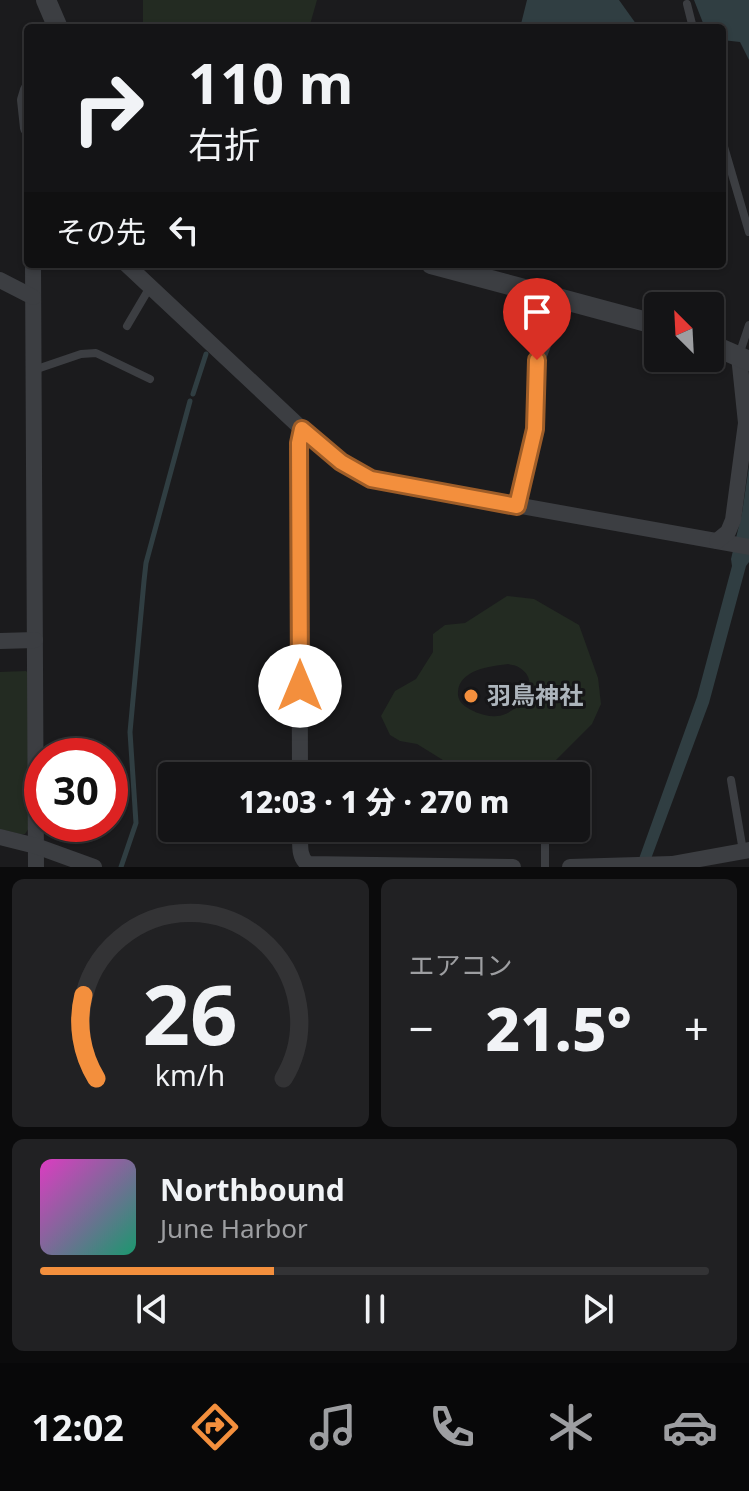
<!DOCTYPE html>
<html lang="ja">
<head>
<meta charset="utf-8">
<style>
  body { margin:0; font-family:"Noto Sans","Noto Sans JP",sans-serif; background:#212123; color:#f1f3f6; height:100vh; display:flex; flex-direction:column; font-size:30px; white-space:nowrap }
  * { box-sizing:border-box; margin:0 }
  p { font-size:26px; color:#9d9ea1 }
  .icon { flex:none; width:44px; height:44px; fill:none; stroke:currentColor; stroke-width:2; stroke-linecap:round; stroke-linejoin:round }
  .map { position:relative; height:867px; overflow:hidden }
  .sheet { display:flex; flex-direction:column; gap:12px; padding:12px; background:#0b0b0c; flex:1 }
  .sheet>* { flex:none }
  .guide { position:absolute; left:24px; top:24px; width:702px; height:244px; border-radius:8px; box-shadow:0 2px 6px #0004,0 0 0 2px #333335; background:#141416; color:#f1f3f6; overflow:hidden }
  .needle { width:52px; rotate:336deg }
  .controls { position:absolute; left:644px; top:292px; display:grid; gap:16px }
  .controls a { display:grid; place-items:center; width:80px; height:80px; border-radius:8px; background:#141416; box-shadow:0 2px 6px #0004,0 0 0 2px #333335; font-size:40px }
  .speed { position:absolute; left:24px; top:738px; display:flex; gap:16px; font-size:40px; font-weight:700; text-align:center }
  .speed>* { display:grid; place-content:center; width:104px; height:104px; border-radius:50%; background:#141416; box-shadow:0 2px 6px #0004,0 0 0 2px #333335; line-height:1 }
  .speed .limit { border:12px solid #d22; background:#fff; color:#111 }
  .pin { position:absolute; display:grid; place-items:center; width:68px; height:68px; color:#fff; margin:-82px -34px; border-radius:50% 50% 50% 0; rotate:-45deg; box-shadow:0 0 8px #0007 }
  .pin .icon { rotate:45deg }
  .me { position:absolute; width:88px; margin:-44px; rotate:0deg; stroke-linejoin:round; filter:drop-shadow(0 0 6px #0008) }
  .turn { display:flex; align-items:center; gap:28px; height:168px; padding:0 32px; font-size:36px }
  .turn .icon { width:104px; height:104px; stroke-width:2.5 }
  .turn b { display:block; font-size:56px; line-height:68px }
  .then { display:flex; align-items:center; height:76px; padding:0 32px; background:#0003; gap:16px; font-size:30px }
  .big { font-size:60px; font-weight:800; line-height:1.1 }
  .sheet .card { flex:1; display:flex; flex-direction:column; justify-content:center; gap:12px; min-width:0; padding:0 28px; border-radius:12px; background:#212123 }
  .sheet .dial { align-items:center; gap:0 }
  .dial svg { height:208px; overflow:visible; fill:none; stroke:#333335; stroke-width:7; stroke-linecap:round; text-anchor:middle }
  .dial text { fill:#f1f3f6; stroke:none }
  .song { display:flex; align-items:center; gap:24px }
  .cover { width:96px; height:96px; border-radius:12px; background:linear-gradient(135deg,hsl(310 70% 55%),hsl(160 70% 35%)) }
  .played { height:8px; border-radius:4px; background:linear-gradient(90deg,#f38f3d 35%,#333335 35%) }
  .keys { display:flex; justify-content:space-around; direction:ltr }
  .heat { display:flex; justify-content:space-between; align-items:center; font-size:44px; direction:ltr }
  .sheet .tiles { flex:1; display:grid; gap:12px; grid-template-columns:1fr 1fr }
  .card:last-child { grid-column:span 2 }
  .trip { position:absolute; left:158px; top:762px; width:432px; height:80px; border-radius:8px; background:#141416; box-shadow:0 2px 6px #0004,0 0 0 2px #333335; font-weight:800; line-height:80px; text-align:center }
  .menu { display:flex; height:128px; justify-content:space-around; align-items:center; background:#080809; color:#9d9ea1 }
  .menu .icon { width:56px; height:56px }
  .menu .active { color:#f38f3d }
  .menu b { font-size:36px; color:#f1f3f6 }
  .map>svg:first-child { display:block }
  .green { fill:#232b22; fill-rule:evenodd }
  .water { fill:#303e42 }
  .lines { fill:none; stroke-linecap:round; stroke-linejoin:round }
  .stream { stroke:#303e42; stroke-width:5 }
  .service { stroke:#3c3e42; stroke-width:8 }
  .minor { stroke:#3c3e42; stroke-width:16 }
  .tertiary { stroke:#3c3e42; stroke-width:20 }
  .route-casing { stroke:#9e5d28; stroke-width:20 }
  .route { stroke:#f38f3d; stroke-width:14 }
  .poi-dot { fill:#f38f3d; stroke:#161618; stroke-width:3 }
  .labels { text-anchor:middle; stroke-width:6; stroke-linejoin:round; paint-order:stroke }
  .poi-label { font-size:24px; font-weight:bold; fill:#adb5bc; stroke:#161618; text-anchor:start }
</style>
</head>
<body>
<div class="map">
<svg width="749" height="867" viewBox="0 0 749 867">
  <rect width="100%" height="100%" fill="#1b1b1d"/>
  <g class="green">
    <polygon points="143,0 317,0 309,28 143,28"/>
    <path d="M507,596L534,599L579,625L598,678L601,704L592,724L555,761L521,775L501,774L484,776L465,762L451,765L417,744L400,741L390,735L381,716L395,691L416,679L433,652V634L445,625L465,623ZM508,664C512,665 516,665 520,668C544,683 517,715 497,716C491,717 484,715 478,713C469,709 457,704 458,692C459,670 490,666 508,664Z"/>
    <polygon points="26,671 29,674 29,828 25,834 20,834 0,829 0,672"/>
  </g>
  <g class="water">
    <polygon points="527,0 619,0 639,28 520,28"/>
    <polygon points="694,0 749,0 749,60 740,42 722,40 722,28 705,28"/>
    <polygon points="749,466 749,562 746,566 709,703 648,867 636,867 697,697 732,566 731,559 742,513"/>
  </g>
  <g class="lines">
    <g class="stream">
      <polyline points="193,394 206,354"/>
      <polyline points="121,867 136,823 130,732 144,581 146,563 190,401"/>
    </g>
    <g class="service">
      <polyline points="687,4 693,28"/>
      <polyline points="722,140 749,232"/>
      <polyline points="127,326 150,287"/>
      <polyline points="739,355 749,325"/>
      <polyline points="34,370 81,354 96,353 150,379"/>
      <polyline points="731,780 743,851"/>
      <polyline points="545,828 545,867"/>
    </g>
    <g class="minor">
      <polyline points="28,90 25,100 28,128"/>
      <polyline points="33,264 36,867"/>
      <polyline points="126,264 302,429 341,462 371,479 749,547"/>
      <polyline points="0,280 33,297"/>
      <polyline points="517,506 535,429 537,360 561,299"/>
      <polyline points="717,541 728,532 733,520 746,423 739,356"/>
      <polyline points="0,641 35,640"/>
      <polyline points="300,776 299,443 302,429"/>
      <path d="M300,828C301,840 297,857 308,864L513,867"/>
      <polyline points="0,837 36,846 94,867"/>
      <polyline points="570,867 672,864 749,850"/>
    </g>
    <g class="tertiary">
      <polyline points="46,0 58,28"/>
      <polyline points="431,264 658,325"/>
      <polyline points="710,344 749,361"/>
    </g>
  </g>
  <g class="lines">
    <defs>
      <polyline id="route" points="300,686 299,443 302,429 341,462 371,479 517,506 535,429 537,360"/>
    </defs>
    <use href="#route" class="route-casing"/>
    <use href="#route" class="route"/>
  </g>
  <circle class="poi-dot" cx="471" cy="696" r="8"/>
  <g class="labels">
    <g class="poi-label">
      <text x="487" y="704">羽鳥神社</text>
    </g>
  </g>
</svg>
<div class="controls">
<a><svg class="needle" viewBox="-14 -14 28 28"><path d="M0-13l5 13h-10z" fill="#e53935"/><path d="M0 13l5-13h-10z" fill="#9d9ea1"/></svg></a>
</div>
<div class="speed"><div class="limit">30</div></div>
<div class="pin" style="left:537px;top:360px;background:#d93025"><svg class="icon" aria-label="arrive" viewBox="0 0 24 24"><path d="M6 21V4h12l-3 4 3 4H6"/></svg></div>
<svg class="me" style="left:300px;top:686px" viewBox="-20 -20 40 40"><circle r="19" fill="#fff"/><path d="M0-13L10 11 0 6-10 11z" fill="#f38f3d"/></svg>
<div class="trip">12:03 · 1 分 · 270 m</div>
<div class="guide">
<div class="turn"><svg class="icon" aria-label="right" viewBox="0 0 24 24"><path d="M7 20v-9h11M14 6l5 5-5 5"/></svg><div><b>110 m</b>右折</div></div>
<div class="then">その先<svg class="icon" aria-label="left" viewBox="0 0 24 24"><path d="M17 20v-9H6M10 6l-5 5 5 5"/></svg></div>
</div>
</div>
<section class="sheet">
<div class="tiles">
<div class="card dial"><svg viewBox="0 0 100 80">
<path d="M14 69A42 42 0 1 1 86 69"/>
<path d="M14 69A42 42 0 0 1 9 37" stroke="#f38f3d"/>
<text x="50" y="56" font-size="32" font-weight="700">26</text>
<text x="50" y="72" font-size="11">km/h</text>
</svg></div>
<div class="card"><p>エアコン</p>
<div class="heat"><a>−</a><b class="big">21.5°</b><a>+</a></div>
</div>
<div class="card">
<div class="song"><i class="cover"></i><div><b>Northbound</b><p>June Harbor</p></div></div>
<div class="played"></div>
<div class="keys"><svg class="icon" aria-label="previous" viewBox="0 0 24 24"><path d="M18 5L8 12l10 7zM5 5v14"/></svg><svg class="icon" aria-label="pause" viewBox="0 0 24 24"><path d="M8 5v14M16 5v14"/></svg><svg class="icon" aria-label="next" viewBox="0 0 24 24"><path d="M6 5l10 7-10 7zM19 5v14"/></svg></div>
</div>
</div>
</section>
<nav class="menu">
<b>12:02</b>
<svg class="icon active" aria-label="directions" viewBox="0 0 24 24"><path d="M12 3l9 9-9 9-9-9zM9 14v-3h6M13 9l2 2-2 2"/></svg>
<svg class="icon" aria-label="music" viewBox="0 0 24 24"><path d="M9 18V5l10-2v13"/><circle cx="6" cy="18" r="3"/><circle cx="16" cy="16" r="3"/></svg>
<svg class="icon" aria-label="phone" viewBox="0 0 24 24"><path d="M5 4h4l2 5-3 2q2 4 5 5l2-3 5 2v4C11 20 4 13 5 4z"/></svg>
<svg class="icon" aria-label="climate" viewBox="0 0 24 24"><path d="M12 3v18M4 7l16 10M4 17L20 7"/></svg>
<svg class="icon" aria-label="car" viewBox="0 0 24 24"><path d="M5 17H2v-5l4-1 3-4h7l3 4 3 1v5h-3M9 17h6M6 11h13"/><circle cx="7" cy="17" r="2"/><circle cx="17" cy="17" r="2"/></svg>
</nav>
</body>
</html>
